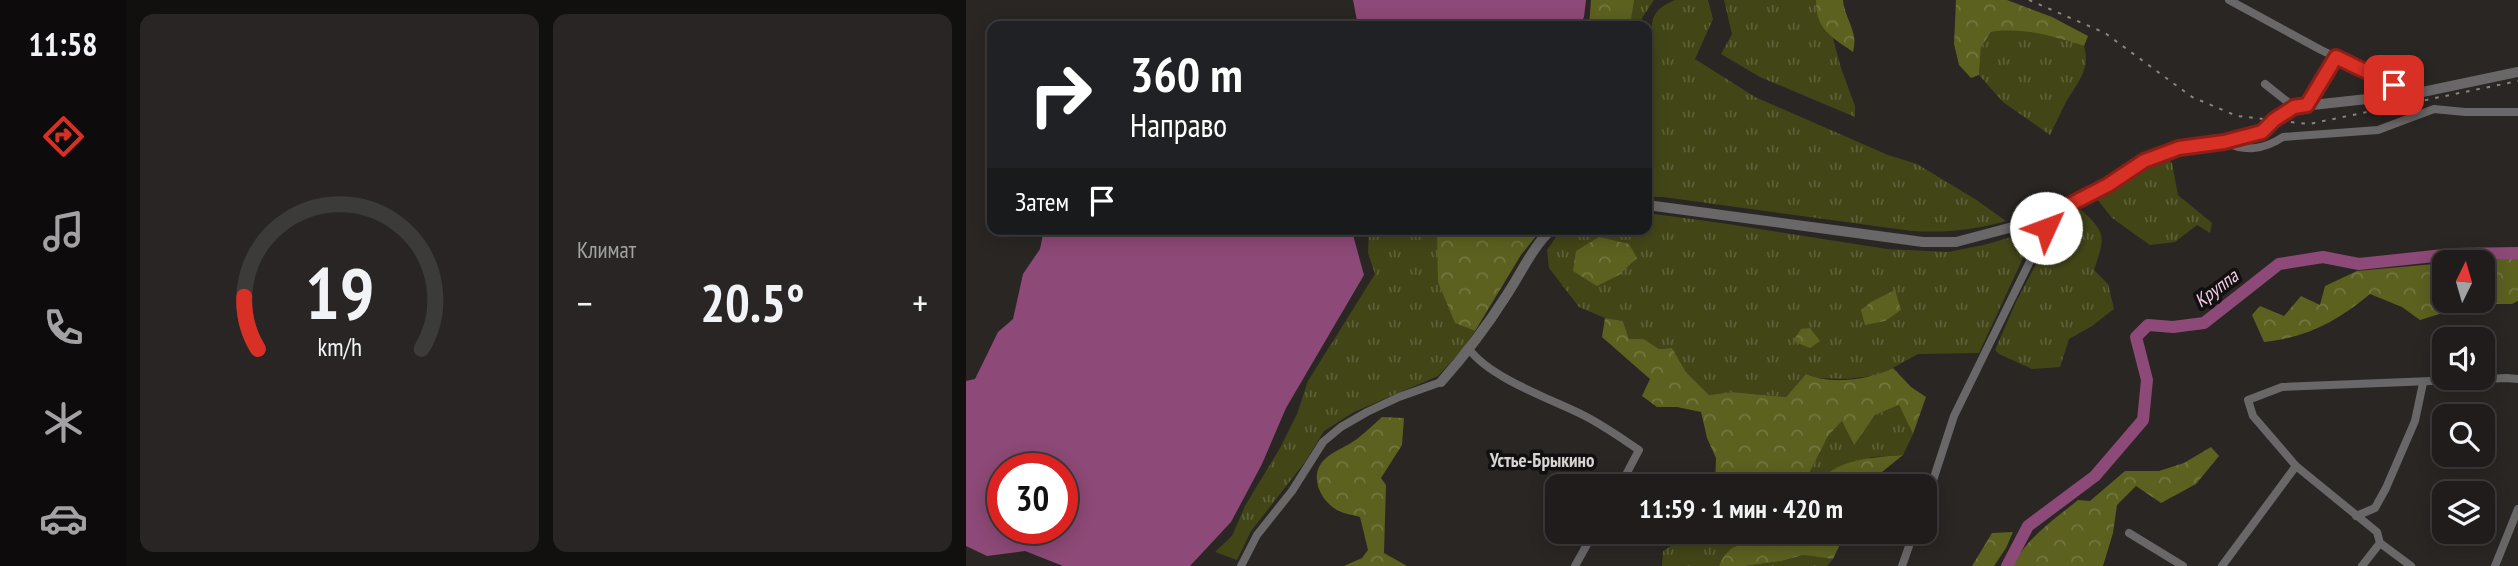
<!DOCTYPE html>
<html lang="ru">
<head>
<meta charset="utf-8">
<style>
  body { margin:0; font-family:"PT Sans Narrow",sans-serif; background:#282524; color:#f1f3f6; height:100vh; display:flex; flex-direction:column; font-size:26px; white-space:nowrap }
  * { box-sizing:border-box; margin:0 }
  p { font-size:23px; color:#a2a1a3 }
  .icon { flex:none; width:38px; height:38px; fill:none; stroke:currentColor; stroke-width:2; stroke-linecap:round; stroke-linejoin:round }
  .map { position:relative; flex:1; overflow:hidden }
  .drawer { display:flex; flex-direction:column; gap:14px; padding:14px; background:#120f0f; width:840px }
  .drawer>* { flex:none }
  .banner { position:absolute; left:21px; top:21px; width:665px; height:214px; border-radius:14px; box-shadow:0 4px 18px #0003,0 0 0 2px #3d3a3a; background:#202124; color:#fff; overflow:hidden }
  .needle { width:46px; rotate:5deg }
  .tools { position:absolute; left:1466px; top:250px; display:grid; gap:14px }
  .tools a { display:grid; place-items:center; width:63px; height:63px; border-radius:14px; background:#201c1b; box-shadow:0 4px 18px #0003,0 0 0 2px #3d3a3a; font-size:35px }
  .speed { position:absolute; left:21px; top:453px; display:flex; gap:14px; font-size:35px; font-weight:700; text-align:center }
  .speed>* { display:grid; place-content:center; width:91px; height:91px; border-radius:50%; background:#201c1b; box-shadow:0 4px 18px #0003,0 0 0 2px #3d3a3a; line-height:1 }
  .speed .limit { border:10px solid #d22; background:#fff; color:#111 }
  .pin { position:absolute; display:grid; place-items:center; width:60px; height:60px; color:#fff; margin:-30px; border-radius:14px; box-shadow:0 4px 10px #0006 }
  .me { position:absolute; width:77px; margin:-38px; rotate:47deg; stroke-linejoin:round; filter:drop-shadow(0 0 5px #0008) }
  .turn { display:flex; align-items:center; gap:24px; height:147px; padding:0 28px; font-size:32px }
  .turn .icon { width:91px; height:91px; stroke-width:2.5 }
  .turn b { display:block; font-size:49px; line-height:60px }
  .then { display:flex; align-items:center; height:66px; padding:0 28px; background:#0003; gap:14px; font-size:26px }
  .big { font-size:52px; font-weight:600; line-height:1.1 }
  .drawer .card { flex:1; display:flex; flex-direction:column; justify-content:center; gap:10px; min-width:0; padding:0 24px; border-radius:14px; background:#282524 }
  .drawer .dial { align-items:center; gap:0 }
  .dial svg { height:182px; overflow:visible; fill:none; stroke:#3d3a3a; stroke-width:7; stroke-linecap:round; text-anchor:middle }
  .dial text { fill:#f1f3f6; stroke:none }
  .heat { display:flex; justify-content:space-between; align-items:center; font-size:38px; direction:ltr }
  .drawer .tiles { flex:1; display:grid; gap:14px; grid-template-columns:repeat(2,1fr) }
  .trip { position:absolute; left:579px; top:474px; width:392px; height:70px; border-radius:14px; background:#201c1b; box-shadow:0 4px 18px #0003,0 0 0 2px #3d3a3a; font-weight:600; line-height:70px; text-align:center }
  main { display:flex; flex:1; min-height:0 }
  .dock { display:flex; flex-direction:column; width:126px; justify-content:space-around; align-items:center; background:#0d0b0b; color:#a2a1a3 }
  .dock .icon { width:49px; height:49px }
  .dock .active { color:#d93025 }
  .dock b { font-size:32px; color:#f1f3f6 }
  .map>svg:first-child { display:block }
  .grass { fill:url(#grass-tufts) }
  .forest { fill:url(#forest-crowns) }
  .water { fill:#8d4977; fill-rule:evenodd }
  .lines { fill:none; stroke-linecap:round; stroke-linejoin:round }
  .river { stroke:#8d4977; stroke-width:12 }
  .minor { stroke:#6a6768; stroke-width:8 }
  .tertiary { stroke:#6a6768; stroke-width:10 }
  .rail { stroke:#878482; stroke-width:2; stroke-dasharray:3.5 7; stroke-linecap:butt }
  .route-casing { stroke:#8d1f18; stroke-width:18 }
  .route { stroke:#d93025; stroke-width:12 }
  .labels { text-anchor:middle; stroke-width:7; stroke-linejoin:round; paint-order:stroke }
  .water-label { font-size:19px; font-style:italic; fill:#f5cce5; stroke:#110f0f }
  .neighbourhood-label { font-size:19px; font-weight:bold; fill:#d7d4d3; stroke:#110f0f }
</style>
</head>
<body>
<main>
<nav class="dock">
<b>11:58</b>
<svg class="icon active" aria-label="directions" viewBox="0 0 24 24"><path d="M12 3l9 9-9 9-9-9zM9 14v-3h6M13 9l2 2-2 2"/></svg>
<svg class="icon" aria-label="music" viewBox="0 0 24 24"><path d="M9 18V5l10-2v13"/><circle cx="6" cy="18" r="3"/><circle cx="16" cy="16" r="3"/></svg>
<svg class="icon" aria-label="phone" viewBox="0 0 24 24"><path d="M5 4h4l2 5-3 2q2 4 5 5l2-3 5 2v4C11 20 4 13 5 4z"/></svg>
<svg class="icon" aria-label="climate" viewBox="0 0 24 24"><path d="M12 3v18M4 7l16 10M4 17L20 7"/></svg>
<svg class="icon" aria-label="car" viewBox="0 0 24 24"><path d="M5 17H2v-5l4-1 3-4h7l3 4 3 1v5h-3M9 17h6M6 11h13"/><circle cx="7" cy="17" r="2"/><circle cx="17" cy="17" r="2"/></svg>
</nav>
<section class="drawer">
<div class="tiles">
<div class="card dial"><svg viewBox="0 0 100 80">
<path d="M14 69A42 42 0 1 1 86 69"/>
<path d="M14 69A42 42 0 0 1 8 46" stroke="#d93025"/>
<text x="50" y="56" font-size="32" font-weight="700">19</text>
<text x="50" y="72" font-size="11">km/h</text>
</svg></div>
<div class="card"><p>Климат</p>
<div class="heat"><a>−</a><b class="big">20.5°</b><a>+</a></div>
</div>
</div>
</section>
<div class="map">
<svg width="1552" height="566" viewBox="0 0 1552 566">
  <defs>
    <pattern id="grass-tufts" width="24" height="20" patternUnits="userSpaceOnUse" patternTransform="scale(1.75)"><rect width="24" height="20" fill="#424617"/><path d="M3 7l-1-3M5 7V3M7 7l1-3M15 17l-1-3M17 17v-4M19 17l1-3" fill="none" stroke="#5d6038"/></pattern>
    <pattern id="forest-crowns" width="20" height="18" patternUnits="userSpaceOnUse" patternTransform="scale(1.75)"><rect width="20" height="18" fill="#5c6120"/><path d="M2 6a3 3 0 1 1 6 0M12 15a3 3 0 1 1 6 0" fill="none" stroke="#737740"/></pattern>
  </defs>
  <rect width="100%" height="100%" fill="#2a2624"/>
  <g class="grass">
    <polygon points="667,0 688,0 676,18 674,26 664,26"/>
    <path d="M709,0H742L747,19L729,59L789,97L922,155L951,164L1009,199L1040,221C1008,230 979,233 946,231L697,197H681V52C690,28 677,13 709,0Z"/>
    <path d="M758,0H850C851,15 854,29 867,38L875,68L889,106V117L794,77L755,54L766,34Z"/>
    <path d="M1046,29L1075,32L1118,46C1125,70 1111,83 1099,104C1094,114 1089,124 1084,135L1037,102L1013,75L1015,47L1025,32Z"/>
    <polygon points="1201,158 1206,163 1212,195 1246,223 1244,233 1231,225 1209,242 1184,245 1146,218 1131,199"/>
    <path d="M1114,209C1141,233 1139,237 1128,270L1142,284L1148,309L1126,326L1103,339L1094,367L1066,369L1033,354L1029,350L1050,302L1094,219Z"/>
    <polygon points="681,213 755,223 921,249 982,252 1018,245 1070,230 1013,353 952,354 914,375 881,379 850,378 840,374 820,397 766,392 743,395 720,372 706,348 693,349 678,339 663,339 657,321 639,318 613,307 583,268 581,250 595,230 681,229"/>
    <polygon points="403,229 474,229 471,232 489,323 509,331 496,350 472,376 388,412 358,431 339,462 285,531 271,560 249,552 266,536 279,506 314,448 331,414 342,381 409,274 402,253"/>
    <polygon points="933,405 947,434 937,455 906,457 854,479 850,486 820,486 841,478 862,436 877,420 887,444 909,415"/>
    <path d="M735,532H807L803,543C779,543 763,541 753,566H696L697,551L721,536Z"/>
    <polygon points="837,555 867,559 861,566 779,566 816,561"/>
  </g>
  <g class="forest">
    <polygon points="625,0 668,0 664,26 623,26"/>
    <path d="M850,0H877C879,20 893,32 887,52C865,36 850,31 850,0Z"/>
    <path d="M990,0H1041L1086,17L1122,36L1118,46C1086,36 1059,27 1025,32L1015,47L1013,75L1005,78L993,65L988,44Z"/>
    <polygon points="474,229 538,229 542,232 571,235 555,255 509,331 489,323 472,282 471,231"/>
    <polygon points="633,237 663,244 671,258 653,275 631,286 607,271 610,251"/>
    <path d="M1552,258V301L1546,304H1506L1454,320L1436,307L1404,294C1370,322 1342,337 1298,342L1286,315L1294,306L1318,316L1335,296L1354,305L1359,286L1391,271L1479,263V301H1517V262H1487Z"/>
    <polygon points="929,290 935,310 919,321 899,325 895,310 905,302"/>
    <path d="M639,318L657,321L663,339H678L693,349L706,348L720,372L743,395L766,392L820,397L840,374C864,385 904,380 927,368L945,387L960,397L947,434L933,405L909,415L888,445L876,421L862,436L841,478L820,486H749L750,458L741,438L735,412L711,407H691L676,396L684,379L636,337Z"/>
    <polygon points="844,328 854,341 844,348 827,341 835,329"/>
    <path d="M416,417L438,418L436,445L415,478L420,485L418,553L441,566H378L396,558L402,550L394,517C388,515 379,514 373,511C355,503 342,476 358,460C367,451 380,447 391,439C400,432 408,424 416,417Z"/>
    <path d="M1245,447L1253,456L1230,484L1195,503L1170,486L1151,505L1147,533L1137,566H1047C1060,538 1089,519 1112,500L1124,501L1159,471H1193L1218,463Z"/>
    <path d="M937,455L911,476L904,486H850C867,459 908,457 937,455Z"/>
    <path d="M807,532H880L867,559L837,555L816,561L779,566H753C763,541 779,543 803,543Z"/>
    <polygon points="1047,532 1040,548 1028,566 1006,566 1026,533"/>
  </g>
  <g class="water">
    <polygon points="387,0 620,0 618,17 613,26 536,24 533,26 392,26"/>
    <path d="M78,229H388L387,235L398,275L320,408L296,464L265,522L224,566H97L59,551L21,556L0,546V381L9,379L32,332L47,319L57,274L74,249ZM37,469H96V528H37Z"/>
  </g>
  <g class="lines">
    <polyline class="river" points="1041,566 1062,526 1129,476 1177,420 1181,380 1170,337 1182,325 1207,327 1238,323 1313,264 1357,257 1393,264 1487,254 1552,253"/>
    <g class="minor">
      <polyline points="1263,0 1355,50 1447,94"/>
      <polyline points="1299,84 1328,107"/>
      <polyline points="1341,105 1370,57"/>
      <path d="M1258,142C1279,152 1297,150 1317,137L1412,130L1468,109L1499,112H1552"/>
      <path d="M503,349C524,378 585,399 617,415C637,425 655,438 673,450L654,486"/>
      <polyline points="959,505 988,416 1069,251 1080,228 1082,216"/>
      <polyline points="1390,516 1409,508 1420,488 1449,421 1457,383"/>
      <polyline points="1163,533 1217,566"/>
      <polyline points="275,566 291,535 326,491 357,442 375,427 401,412 433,397 475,382"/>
      <polyline points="609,566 628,532"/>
      <polyline points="936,566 948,532"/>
      <polyline points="1256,566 1330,466"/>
      <polyline points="1396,566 1414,543"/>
      <polyline points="1445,566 1414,543 1411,532 1330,466 1287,416 1282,400 1316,387 1541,378 1552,379"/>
      <polyline points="1529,566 1552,509"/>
    </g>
    <g class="tertiary">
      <polyline points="681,205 957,242 990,242 1077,219 1113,202 1178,161 1213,148 1258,142 1296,132 1308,120 1328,107 1447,94 1552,72"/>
      <path d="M475,382C499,355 521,326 540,296C555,274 566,247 586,229"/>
    </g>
    <polyline class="rail" points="1063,0 1139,33 1226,97 1271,116 1343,124 1552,81"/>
  </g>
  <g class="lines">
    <defs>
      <polyline id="route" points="1080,228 1082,216 1142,185 1178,161 1213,148 1258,142 1296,132 1308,120 1328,107 1341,105 1370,57 1428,85"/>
    </defs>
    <use href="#route" class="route-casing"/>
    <use href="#route" class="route"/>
  </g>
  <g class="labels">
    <g class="water-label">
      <text transform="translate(1250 288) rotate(-37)" y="7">Круппа</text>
    </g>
    <g class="neighbourhood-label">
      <text x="576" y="467">Устье-Брыкино</text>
    </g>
  </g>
</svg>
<div class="tools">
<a><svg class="needle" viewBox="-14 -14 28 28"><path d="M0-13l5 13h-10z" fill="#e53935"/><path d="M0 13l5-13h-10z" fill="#a2a1a3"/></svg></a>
<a><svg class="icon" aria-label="sound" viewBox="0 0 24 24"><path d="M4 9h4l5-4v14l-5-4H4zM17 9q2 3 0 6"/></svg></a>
<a><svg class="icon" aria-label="search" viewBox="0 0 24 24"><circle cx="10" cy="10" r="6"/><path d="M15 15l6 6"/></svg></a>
<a><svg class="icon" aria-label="layers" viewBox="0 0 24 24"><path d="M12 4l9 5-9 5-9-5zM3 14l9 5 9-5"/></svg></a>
</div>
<div class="speed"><div class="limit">30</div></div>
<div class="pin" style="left:1428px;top:85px;background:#d93025"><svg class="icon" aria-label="arrive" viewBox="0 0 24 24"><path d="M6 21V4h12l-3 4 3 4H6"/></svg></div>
<svg class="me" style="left:1080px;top:228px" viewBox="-20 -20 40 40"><circle r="19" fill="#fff"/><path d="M0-13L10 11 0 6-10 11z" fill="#d93025"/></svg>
<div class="trip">11:59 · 1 мин · 420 m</div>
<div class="banner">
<div class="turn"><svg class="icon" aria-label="right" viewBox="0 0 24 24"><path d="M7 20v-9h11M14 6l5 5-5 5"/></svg><div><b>360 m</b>Направо</div></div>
<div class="then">Затем<svg class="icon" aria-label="arrive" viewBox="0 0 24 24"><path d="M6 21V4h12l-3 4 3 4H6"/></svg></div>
</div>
</div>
</main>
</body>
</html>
